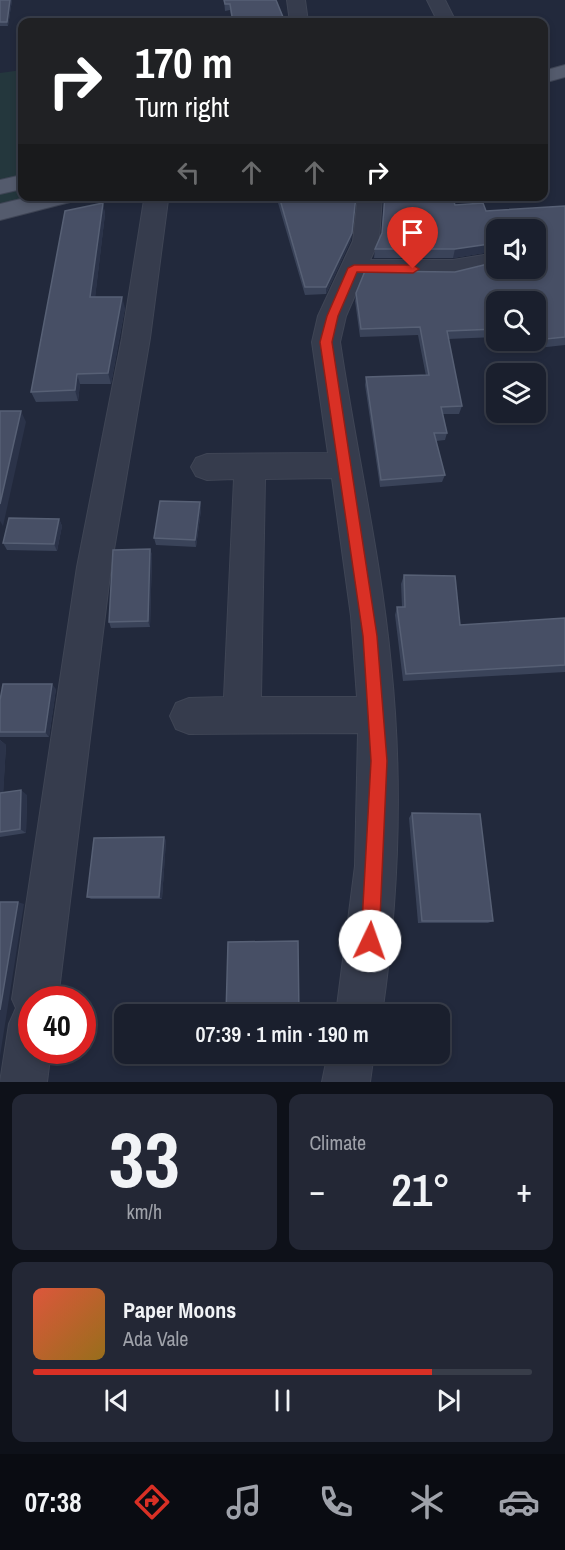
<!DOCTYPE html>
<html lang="en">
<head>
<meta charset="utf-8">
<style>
  body { margin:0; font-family:"Archivo Narrow",sans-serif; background:#232735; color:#f1f3f6; height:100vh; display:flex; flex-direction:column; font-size:22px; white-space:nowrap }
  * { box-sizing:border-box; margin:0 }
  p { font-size:20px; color:#9fa2aa }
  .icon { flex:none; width:33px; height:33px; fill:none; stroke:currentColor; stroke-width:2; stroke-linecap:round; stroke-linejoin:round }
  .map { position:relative; height:1082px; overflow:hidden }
  .drawer { display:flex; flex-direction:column; gap:12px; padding:12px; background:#0e1119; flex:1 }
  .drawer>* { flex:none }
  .top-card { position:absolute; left:18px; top:18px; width:530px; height:183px; border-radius:12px; box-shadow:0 3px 9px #0003,0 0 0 2px #383d49; background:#202124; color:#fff; overflow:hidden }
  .buttons { position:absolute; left:486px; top:219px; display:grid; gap:12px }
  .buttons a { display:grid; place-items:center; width:60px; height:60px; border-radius:12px; background:#1a1f2d; box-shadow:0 3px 9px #0003,0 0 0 2px #383d49; font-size:30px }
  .speed { position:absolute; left:18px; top:986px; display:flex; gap:12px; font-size:30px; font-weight:700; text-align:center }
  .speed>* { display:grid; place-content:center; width:78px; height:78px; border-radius:50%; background:#1a1f2d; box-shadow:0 3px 9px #0003,0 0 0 2px #383d49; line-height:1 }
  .speed .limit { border:9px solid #d22; background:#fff; color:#111 }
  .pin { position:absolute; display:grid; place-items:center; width:51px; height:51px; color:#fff; margin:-62px -26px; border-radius:50% 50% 50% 0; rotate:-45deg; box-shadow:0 0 6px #0007 }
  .pin .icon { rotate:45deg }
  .me { position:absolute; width:66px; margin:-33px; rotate:3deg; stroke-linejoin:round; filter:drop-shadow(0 0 4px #0008) }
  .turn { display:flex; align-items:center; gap:21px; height:126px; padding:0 18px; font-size:27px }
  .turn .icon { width:78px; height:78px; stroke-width:2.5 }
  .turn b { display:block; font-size:42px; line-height:51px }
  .lanes { display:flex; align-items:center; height:57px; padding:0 18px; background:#0003; justify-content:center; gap:30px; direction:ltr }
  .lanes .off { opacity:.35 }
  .big { font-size:45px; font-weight:600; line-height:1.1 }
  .drawer .widget { flex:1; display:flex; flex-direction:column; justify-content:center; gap:9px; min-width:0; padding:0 21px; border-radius:12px; background:#232735 }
  .drawer .dial { align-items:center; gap:0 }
  .dial b { font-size:78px; line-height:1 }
  .song { display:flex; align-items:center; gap:18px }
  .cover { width:72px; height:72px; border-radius:9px; background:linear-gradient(135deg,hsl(10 70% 55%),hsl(40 70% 35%)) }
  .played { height:6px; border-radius:3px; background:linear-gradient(90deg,#d93025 80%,#383d49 80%) }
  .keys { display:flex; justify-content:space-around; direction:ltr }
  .heat { display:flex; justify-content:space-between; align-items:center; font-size:33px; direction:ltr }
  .drawer .tiles { flex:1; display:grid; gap:12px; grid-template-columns:1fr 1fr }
  .widget:last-child { grid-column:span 2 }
  .trip { position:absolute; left:114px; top:1004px; width:336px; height:60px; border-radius:12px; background:#1a1f2d; box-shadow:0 3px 9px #0003,0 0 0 2px #383d49; font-weight:600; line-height:60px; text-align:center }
  .dock { display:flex; height:96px; justify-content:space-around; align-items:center; background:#0a0c12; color:#9fa2aa }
  .dock .icon { width:42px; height:42px }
  .dock .active { color:#d93025 }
  .dock b { font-size:27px; color:#f1f3f6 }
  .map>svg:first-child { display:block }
  .green { fill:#24373d }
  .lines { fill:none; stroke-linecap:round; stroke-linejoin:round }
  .minor-casing { stroke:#3f4555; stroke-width:2 }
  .major-casing { stroke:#3f4555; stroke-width:2 }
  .minor { fill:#363c4d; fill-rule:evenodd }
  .major { fill:#545b6d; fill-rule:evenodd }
  .wall { fill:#3a4359 }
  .shaded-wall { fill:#2b3349 }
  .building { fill:#474f65; stroke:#576075; stroke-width:1.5 }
  .route { fill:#d93025; stroke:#8d1f18; stroke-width:1.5 }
</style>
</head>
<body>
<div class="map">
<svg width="565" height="1082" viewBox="0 0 565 1082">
  <rect width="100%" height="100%" fill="#22293c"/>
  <polygon class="green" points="22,70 22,196 66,197 0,212 0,73"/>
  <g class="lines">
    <defs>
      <g id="minor">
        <polygon points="287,0 305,0 308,22 290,22"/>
        <polygon points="427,0 445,0 456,22 438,22"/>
        <polygon points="142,196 166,196 168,200 150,338 111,567 58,999 32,999 32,1050 51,1050 47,1082 0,1082 9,1024 16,1008 12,999 77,567 122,338 144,200"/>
        <path d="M358,196H382L379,241L370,260H453L496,253V268H503L453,278L363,277L346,316L340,342C356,450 381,557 391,665C403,782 399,898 382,1014H336L355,866L358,733L189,734L176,729L170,716L176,703L189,698L224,697L234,479L207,480L196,476L191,467L196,458L207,454L328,453L312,342L318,316L353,241ZM332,478L351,616L357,697H261L265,479Z"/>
        <polygon points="328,1053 374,1053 370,1082 322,1082"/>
      </g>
      <g id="major">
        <polygon points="565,65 565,77 543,83 543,71"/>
        <polygon points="22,175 22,189 0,194 0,180"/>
        <polygon points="33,196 78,196 74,201 0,220 0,204"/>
      </g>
    </defs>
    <use href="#minor" class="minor-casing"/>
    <use href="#major" class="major-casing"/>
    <use href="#minor" class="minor"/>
    <use href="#major" class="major"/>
  </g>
  <g class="wall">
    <polygon points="0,0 12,0 8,26 0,26"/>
    <polygon points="224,0 285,22 232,22 230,10 225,11"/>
    <polygon points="276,196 356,196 351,240 326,294 305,295"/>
    <polygon points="384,196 416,196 486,211 565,206 565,345 502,352 497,340 536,340 496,302 496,339 496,337 448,339 462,406 459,414 443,414 447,433 445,440 436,441 445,475 442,482 380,487 365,385 366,377 426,376 418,335 360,337 355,301 356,293 455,272 536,268 496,230 496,252 496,251 453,258 374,258 375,249 382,234"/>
    <polygon points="103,203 105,214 95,297 125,308 111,384 80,384 78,401 36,402 31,392"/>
    <polygon points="200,502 201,510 196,547 156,545 154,538"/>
    <polygon points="59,519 62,526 57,551 7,550 3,543"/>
    <polygon points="150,549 152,555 150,627 111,628 109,622"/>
    <polygon points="404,575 460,625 565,618 565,672 403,681 395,615 397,607 402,607 401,584"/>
    <polygon points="56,689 49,737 0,737 0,700"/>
    <polygon points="0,740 6,745 3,793 27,795 26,833 0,837"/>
    <polygon points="412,813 493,921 488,923 418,923 409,818"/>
    <polygon points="166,840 162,899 91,899 87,897"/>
  </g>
  <g class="shaded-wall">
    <polygon points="10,0 12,0 8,26 7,22"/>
    <polygon points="356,196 351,240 326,294 326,287"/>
    <polygon points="103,203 105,214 94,308 90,297"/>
    <polygon points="496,243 496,251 453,258 455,249"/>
    <polygon points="122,297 125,308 111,384 108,373"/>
    <polygon points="77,374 80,384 78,401 75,390"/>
    <polygon points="21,411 26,422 3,526 0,521 0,504"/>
    <polygon points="200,502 201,510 196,547 195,540"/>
    <polygon points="59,519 62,526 57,551 54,544"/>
    <polygon points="150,549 152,555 150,627 148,621"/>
    <polygon points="52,684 56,689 49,737 45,732"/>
    <polygon points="0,740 6,745 3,798 0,796"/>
    <polygon points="21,790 27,795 26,833 20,829"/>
    <polygon points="164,837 166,840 162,899 159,897"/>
    <polygon points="18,902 24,904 0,1056 0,1010"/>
  </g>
  <g class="building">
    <polygon points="0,0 10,0 7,22 0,22"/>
    <polygon points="224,0 276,0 285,22 233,22 230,4 225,4"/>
    <polygon points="279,196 356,196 352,233 326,287 305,287"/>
    <polygon points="385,196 452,196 455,205 483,203 486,211 565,206 565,337 536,340 536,302 496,302 496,329 447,331 462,406 441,407 447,433 434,433 445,475 381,480 366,377 429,375 420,327 361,329 356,293 365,271 455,272 496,262 496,268 536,268 536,230 496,230 496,243 455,249 375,249 382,233"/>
    <polygon points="103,203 90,297 122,297 108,373 77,374 75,390 31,392 65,211"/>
    <polygon points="503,340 535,340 504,344"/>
    <polygon points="0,411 21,411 0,504"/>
    <polygon points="160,501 200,502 195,540 154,538"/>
    <polygon points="9,518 59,519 54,544 3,543"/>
    <polygon points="150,549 148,621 109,622 113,550"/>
    <polygon points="404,575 455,576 460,625 565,618 565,665 406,674 397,607 405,607"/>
    <polygon points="3,684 52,684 45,732 0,732 0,700"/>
    <polygon points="21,790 20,829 0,832 0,793"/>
    <polygon points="412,813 480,814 493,921 422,921"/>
    <polygon points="164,837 159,897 87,897 94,838"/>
    <polygon points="0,902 18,902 0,1010"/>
    <polygon points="298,941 299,1014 226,1014 228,942"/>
  </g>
  <polygon class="route" points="354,265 413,265 419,269 413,273 357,272 338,316 332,342 377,636 387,761 379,941 376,948 370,950 363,948 361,941 371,761 363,636 320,342 327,316 348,268"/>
</svg>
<div class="buttons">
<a><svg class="icon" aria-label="sound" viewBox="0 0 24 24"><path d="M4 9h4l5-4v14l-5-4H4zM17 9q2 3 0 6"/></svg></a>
<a><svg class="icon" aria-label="search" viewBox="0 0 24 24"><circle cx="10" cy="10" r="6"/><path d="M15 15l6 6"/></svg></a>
<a><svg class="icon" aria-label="layers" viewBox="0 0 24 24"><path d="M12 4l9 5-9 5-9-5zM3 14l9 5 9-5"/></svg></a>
</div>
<div class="speed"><div class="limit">40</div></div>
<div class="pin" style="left:413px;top:269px;background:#d93025"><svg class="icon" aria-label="arrive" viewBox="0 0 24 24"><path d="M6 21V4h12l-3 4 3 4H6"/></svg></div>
<svg class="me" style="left:370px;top:941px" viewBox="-20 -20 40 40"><circle r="19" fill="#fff"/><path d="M0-13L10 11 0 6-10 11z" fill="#d93025"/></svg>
<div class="trip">07:39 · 1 min · 190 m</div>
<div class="top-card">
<div class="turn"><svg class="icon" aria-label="right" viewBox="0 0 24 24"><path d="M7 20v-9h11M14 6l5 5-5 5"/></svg><div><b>170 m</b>Turn right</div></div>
<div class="lanes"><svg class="icon off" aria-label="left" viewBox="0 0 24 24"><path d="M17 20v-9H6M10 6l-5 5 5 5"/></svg><svg class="icon off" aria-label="ahead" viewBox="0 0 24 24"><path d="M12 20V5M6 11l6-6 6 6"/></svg><svg class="icon off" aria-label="ahead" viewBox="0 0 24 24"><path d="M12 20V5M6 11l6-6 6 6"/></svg><svg class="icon" aria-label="right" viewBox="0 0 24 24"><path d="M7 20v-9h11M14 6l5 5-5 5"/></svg></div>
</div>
</div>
<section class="drawer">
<div class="tiles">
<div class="widget dial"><b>33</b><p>km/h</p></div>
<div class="widget"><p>Climate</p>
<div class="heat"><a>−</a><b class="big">21°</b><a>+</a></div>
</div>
<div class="widget">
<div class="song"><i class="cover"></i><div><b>Paper Moons</b><p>Ada Vale</p></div></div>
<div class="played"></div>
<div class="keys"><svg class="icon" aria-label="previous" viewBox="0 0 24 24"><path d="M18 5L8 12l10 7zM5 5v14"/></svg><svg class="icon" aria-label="pause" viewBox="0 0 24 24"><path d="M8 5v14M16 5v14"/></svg><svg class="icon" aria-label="next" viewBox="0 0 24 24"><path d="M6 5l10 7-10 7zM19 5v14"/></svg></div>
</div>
</div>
</section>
<nav class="dock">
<b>07:38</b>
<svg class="icon active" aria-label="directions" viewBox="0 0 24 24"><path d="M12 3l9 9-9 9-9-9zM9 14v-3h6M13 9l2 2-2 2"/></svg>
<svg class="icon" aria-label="music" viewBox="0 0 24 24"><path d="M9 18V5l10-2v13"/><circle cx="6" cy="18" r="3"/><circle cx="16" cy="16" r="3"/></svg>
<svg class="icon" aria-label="phone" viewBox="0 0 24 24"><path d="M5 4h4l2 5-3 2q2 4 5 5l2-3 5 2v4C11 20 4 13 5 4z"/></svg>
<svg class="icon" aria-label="climate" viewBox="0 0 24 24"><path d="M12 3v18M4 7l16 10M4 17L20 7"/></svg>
<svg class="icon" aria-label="car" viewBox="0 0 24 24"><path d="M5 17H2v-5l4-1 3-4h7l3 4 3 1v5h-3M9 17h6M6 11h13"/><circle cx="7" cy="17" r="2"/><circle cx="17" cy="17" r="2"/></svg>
</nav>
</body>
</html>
